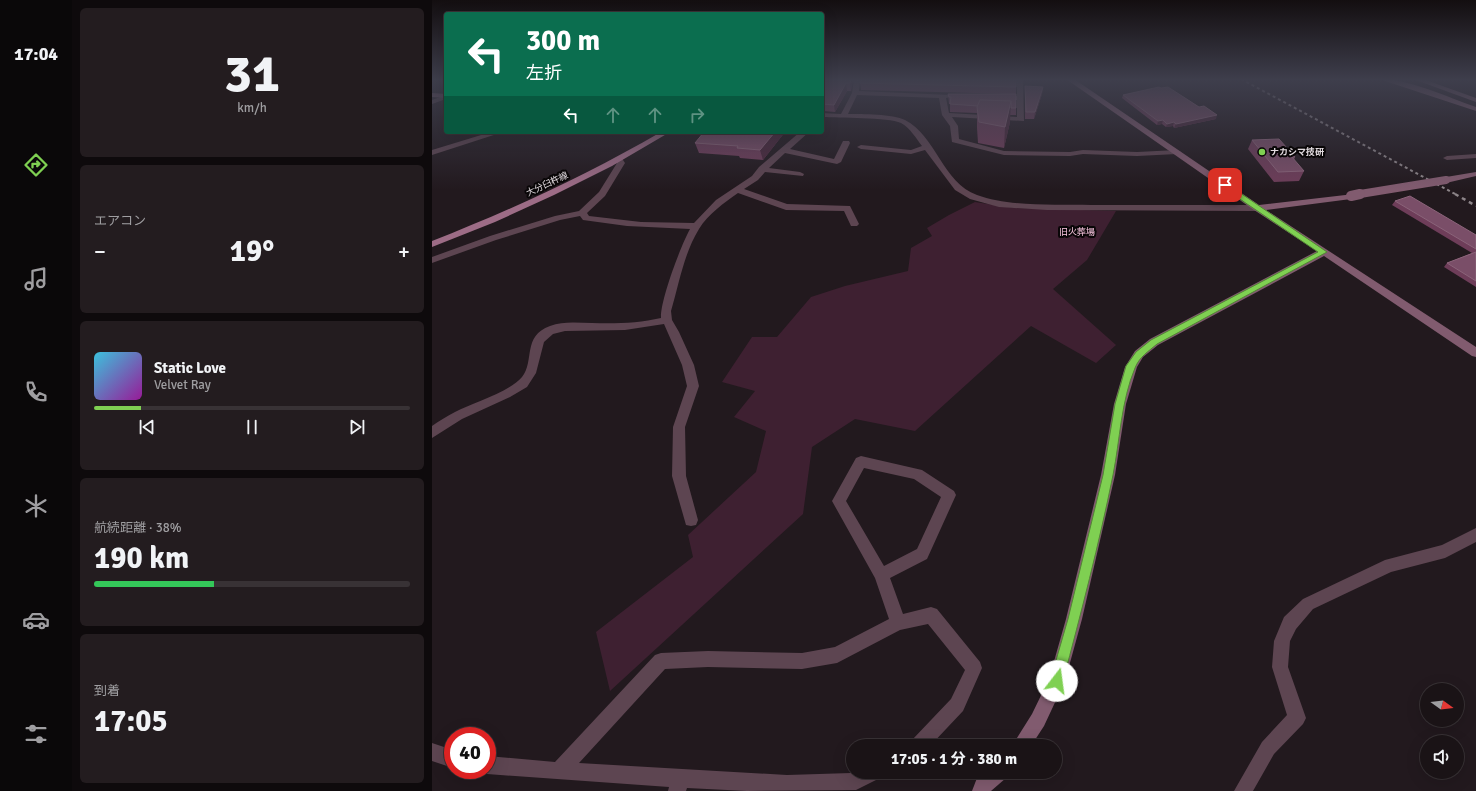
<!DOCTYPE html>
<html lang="ja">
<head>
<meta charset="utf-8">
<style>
  body { margin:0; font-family:Signika,"Noto Sans JP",sans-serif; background:#231c1f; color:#f1f3f6; height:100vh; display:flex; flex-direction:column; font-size:15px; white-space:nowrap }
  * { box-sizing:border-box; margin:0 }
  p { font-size:13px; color:#9f9ea1 }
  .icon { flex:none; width:22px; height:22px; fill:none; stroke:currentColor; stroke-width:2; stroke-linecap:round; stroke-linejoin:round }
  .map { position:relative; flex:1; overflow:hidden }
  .details { display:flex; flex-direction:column; gap:8px; padding:8px; background:#0e0a0c; width:360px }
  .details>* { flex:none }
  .hud { position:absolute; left:12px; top:12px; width:380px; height:122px; border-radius:4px; box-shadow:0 4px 16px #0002,0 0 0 1px #383235; background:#0b6e4f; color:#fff; overflow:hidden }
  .needle { width:26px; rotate:105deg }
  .controls { position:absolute; left:988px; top:683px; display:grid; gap:8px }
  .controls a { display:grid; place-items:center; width:44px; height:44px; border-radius:50%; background:#1a1316; box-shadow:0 4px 16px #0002,0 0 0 1px #383235; font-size:20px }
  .speed { position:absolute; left:12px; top:727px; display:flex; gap:8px; font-size:20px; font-weight:700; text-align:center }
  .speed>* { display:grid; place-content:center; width:52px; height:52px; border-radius:50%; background:#1a1316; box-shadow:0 4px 16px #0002,0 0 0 1px #383235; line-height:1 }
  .speed .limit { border:6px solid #d22; background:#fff; color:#111 }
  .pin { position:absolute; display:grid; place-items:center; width:34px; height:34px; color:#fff; margin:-17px; border-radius:8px; box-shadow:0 2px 6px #0006 }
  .me { position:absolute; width:44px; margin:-22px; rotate:15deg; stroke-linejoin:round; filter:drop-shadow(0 0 3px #0008) }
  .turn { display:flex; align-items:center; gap:14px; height:84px; padding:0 16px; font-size:18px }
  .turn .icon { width:52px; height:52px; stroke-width:2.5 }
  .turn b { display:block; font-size:28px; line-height:34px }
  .lanes { display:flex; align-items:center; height:38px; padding:0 16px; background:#0003; justify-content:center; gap:20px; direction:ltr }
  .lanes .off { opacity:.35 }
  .big { font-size:30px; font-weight:700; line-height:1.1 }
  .details .card { flex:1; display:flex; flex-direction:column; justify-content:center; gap:6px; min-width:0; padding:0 14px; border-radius:6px; background:#231c1f }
  .details .dial { align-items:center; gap:0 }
  .dial b { font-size:52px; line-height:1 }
  .song { display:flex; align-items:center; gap:12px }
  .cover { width:48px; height:48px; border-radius:6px; background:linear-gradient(135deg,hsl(190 70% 55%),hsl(300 70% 35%)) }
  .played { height:4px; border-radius:2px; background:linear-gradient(90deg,#7fd052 15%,#383235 15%) }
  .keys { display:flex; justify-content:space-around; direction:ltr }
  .heat { display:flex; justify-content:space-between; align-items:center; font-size:22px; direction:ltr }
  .charge { height:6px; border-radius:3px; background:linear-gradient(90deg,#34c759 38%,#383235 0) }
  .trip { position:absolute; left:414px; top:739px; width:216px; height:40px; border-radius:20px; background:#1a1316; box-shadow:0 4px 16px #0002,0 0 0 1px #383235; font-weight:700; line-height:40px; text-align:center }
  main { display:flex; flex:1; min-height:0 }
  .menu { display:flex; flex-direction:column; width:72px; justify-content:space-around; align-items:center; background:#0a0809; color:#9f9ea1 }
  .menu .icon { width:28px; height:28px }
  .menu .active { color:#7fd052 }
  .menu b { font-size:18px; color:#f1f3f6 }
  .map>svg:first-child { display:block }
  .green { fill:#3e2031 }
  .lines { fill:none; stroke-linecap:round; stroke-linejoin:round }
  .street { fill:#5d4551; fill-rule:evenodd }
  .secondary { fill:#815b6f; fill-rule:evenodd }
  .primary { fill:#9d6c86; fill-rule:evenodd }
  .rail-far1 { stroke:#8c8488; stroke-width:2; stroke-dasharray:3 3; stroke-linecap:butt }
  .rail { stroke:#8c8488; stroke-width:2.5; stroke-dasharray:4 4; stroke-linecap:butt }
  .secondary-bridge-far1 { stroke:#815b6f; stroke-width:8 }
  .secondary-bridge { stroke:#815b6f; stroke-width:10 }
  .wall { fill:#6e3d59 }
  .shaded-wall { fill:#4a273b }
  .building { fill:#7a4e68; stroke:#8b647a }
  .route { fill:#7fd052; stroke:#538735 }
  .poi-dot { fill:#7fd052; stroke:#090607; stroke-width:1.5 }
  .labels { text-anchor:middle; stroke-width:4; stroke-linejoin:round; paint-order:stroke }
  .far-poi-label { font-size:9px; font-weight:bold; fill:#e3dce0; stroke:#090607; text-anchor:start }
  .far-street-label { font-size:9px; fill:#e3dce0; stroke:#090607 }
  .far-park-label { font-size:9px; fill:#fec9e4; stroke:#090607 }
</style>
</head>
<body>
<main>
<nav class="menu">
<b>17:04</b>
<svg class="icon active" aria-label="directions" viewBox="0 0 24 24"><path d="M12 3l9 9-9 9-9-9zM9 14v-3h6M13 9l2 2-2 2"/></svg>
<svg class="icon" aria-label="music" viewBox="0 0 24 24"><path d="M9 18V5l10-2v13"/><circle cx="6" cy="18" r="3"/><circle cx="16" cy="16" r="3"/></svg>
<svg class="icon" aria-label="phone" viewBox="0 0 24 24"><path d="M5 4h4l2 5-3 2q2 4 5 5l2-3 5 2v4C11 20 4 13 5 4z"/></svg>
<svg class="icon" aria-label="climate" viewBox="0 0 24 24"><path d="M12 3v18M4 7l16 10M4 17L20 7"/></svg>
<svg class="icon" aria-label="car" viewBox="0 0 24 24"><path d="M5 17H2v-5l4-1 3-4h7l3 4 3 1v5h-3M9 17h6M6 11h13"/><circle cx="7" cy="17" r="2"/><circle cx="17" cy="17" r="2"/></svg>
<svg class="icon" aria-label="filters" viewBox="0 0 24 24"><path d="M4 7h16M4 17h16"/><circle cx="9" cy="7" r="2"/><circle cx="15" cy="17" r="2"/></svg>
</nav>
<section class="details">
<div class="card dial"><b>31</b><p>km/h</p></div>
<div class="card"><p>エアコン</p>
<div class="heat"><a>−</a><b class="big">19°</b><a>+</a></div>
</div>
<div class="card">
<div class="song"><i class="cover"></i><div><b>Static Love</b><p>Velvet Ray</p></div></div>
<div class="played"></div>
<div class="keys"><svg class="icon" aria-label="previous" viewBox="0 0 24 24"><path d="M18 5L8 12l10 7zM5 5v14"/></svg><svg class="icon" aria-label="pause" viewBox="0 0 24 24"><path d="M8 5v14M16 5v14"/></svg><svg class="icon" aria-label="next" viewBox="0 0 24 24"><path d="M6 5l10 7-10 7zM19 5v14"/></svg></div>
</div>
<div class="card"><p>航続距離 · 38%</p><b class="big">190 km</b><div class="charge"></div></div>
<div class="card"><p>到着</p><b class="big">17:05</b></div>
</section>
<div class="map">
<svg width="1044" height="791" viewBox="0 0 1044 791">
  <rect width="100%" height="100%" fill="#22191e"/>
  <polygon class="green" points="543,202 582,208 684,211 655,260 621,289 684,345 664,363 599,326 483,431 423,419 380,447 371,514 178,691 164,632 261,557 256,535 324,472 334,431 302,417 323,391 290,382 320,337 345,337 379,297 413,286 476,271 479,248 500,236 495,228 517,215"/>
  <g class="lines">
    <g class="street">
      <path d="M422,79H428L427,91L519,95V97L514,98L517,113L585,117V100H568L565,98L568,96H585V79H591L592,121L520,117L526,126L527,139L572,151L638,152L651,150L705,152L745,150L749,152L745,154L705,156L651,154L638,156L572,155L520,142L518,126L510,115L507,98L425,95L416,114C430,114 461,114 473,120C504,136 511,183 545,195C577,207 624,204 659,205C714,205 770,205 825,205L829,208L825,211L615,210L567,207L538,199L523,190L493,150L479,154L429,149L425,147L429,145L479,150L490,146C484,138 478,128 469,123C456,117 407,118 390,117V113L409,114L420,93Z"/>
      <polygon points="14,95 14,99 0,104 0,100"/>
      <polygon points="59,132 71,132 0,155 0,150"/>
      <path d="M368,132H377L358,149L402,159L411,141H417L418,143L409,162L405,164L353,153L337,168L368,172L372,174L371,176L333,172L326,180L312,189L355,204L418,206L427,224L425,226H419L412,211L354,210L306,193C292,203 276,214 267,229C252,253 247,284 239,311L240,320L247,332L262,365L267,386L253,427L254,476L266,520L264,525L259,526L254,525L240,476L241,427L255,386L250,365L232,324L193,330L133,331L121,334L112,342L104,373L95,387L78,397L30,419L0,438V426C7,421 15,416 23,412C41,403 79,391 90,377C103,361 90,336 118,326C131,321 146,323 160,323C183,324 207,323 229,318C228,301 249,245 258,229L195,226L151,220L148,216L128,220L64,240L0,263V257L58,236L123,216L147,211L167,192L185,163L182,159L186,157H189L193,163L173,196L155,213L157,216L209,222L262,223L284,200L320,176L327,167Z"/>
      <polygon points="1044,154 1044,158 1015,160 1011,158 1015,156"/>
      <path d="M429,456L490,470L522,491L524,495L495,559L458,578L471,614L499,607L505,609L548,662L550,668L531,711L498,746H477L480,740L519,699L533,670L496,624L468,630L405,663L370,669L276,667L233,669L147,763L355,775L451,772L448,778L424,790L315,791L255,788L254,791H236L237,787L55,774L49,771L48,770H55V756L123,762L223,655L229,653L276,651L370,653L403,647L457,619L443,578L400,501L424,458ZM432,468L482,479L509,497L485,549L452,566L414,501Z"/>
      <polygon points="1044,528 1044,542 1013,558 959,572 881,609 864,629 858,641 856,667 874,718 871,724 842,754 821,791 802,791 830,742 855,715 840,667 842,641 852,617 871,599 953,560 1010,545"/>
      <polygon points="0,743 21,750 21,768 0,761"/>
    </g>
    <g class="secondary">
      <polygon points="634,79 642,79 827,205 922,194 923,196 919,199 834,210 1044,347 1044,357 1040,356 892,256 726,345 711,357 705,367 694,404 683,475 650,619 633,681 612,726 599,746 580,746 600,714 617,679 634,619 669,475 682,404 693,367 703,351 718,339 885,251 822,210"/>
      <path d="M947,79C978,79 1015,97 1044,107V111Z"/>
      <polygon points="981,79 991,79 1044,98 1044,102"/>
      <polygon points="0,93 14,94 14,98 0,97"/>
      <polygon points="1044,172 1044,176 1014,183 1010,180 1014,177"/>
      <polygon points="553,772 577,772 574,778 559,791 540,791 545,778"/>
    </g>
    <path class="primary" d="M229,132H238L180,166L122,195L63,222L0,247V241C79,210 155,175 229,132Z"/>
    <polyline class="rail-far1" points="809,79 1025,195"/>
    <polyline class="rail" points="1023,194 1044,206"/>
    <polyline class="secondary-bridge-far1" points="922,195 1014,180"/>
    <polyline class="secondary-bridge" points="919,196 928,194"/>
  </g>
  <g class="wall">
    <polygon points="391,79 421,79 419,91 415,91 403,112 392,111 390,104"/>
    <polygon points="428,83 584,87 584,115 578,115 578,122 572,148 546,143 545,128 545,113 518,112 518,104 517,104 516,94 580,94 429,90"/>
    <polygon points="593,86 611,87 610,94 602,119 593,119"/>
    <polygon points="729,88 784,119 742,128 741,126 734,127 730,124 725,125 690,98 691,95"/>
    <polygon points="353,132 331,160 308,158 307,156 267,153 263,143"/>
    <polygon points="820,140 863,157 862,160 872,171 867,181 842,182 816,149"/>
    <polygon points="963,201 1044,235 1044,287 1012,267 1015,263 1040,253 960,205"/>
  </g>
  <g class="shaded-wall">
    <polygon points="419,79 421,79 419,91 418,83"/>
    <polygon points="414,83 415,91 403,112 402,105"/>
    <polygon points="611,87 610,94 602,119 603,112"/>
    <polygon points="579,101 578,122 572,148 573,127"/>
    <polygon points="785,115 784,119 742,128 744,124"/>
    <polygon points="731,120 730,124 725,125 726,121"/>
    <polygon points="742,122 741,126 734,127 735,124"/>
    <polygon points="343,132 353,132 331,160 328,150"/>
  </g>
  <g class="building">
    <polygon points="391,79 419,79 418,83 414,83 402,105 390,104"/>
    <polygon points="428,79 584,79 584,87 428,83"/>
    <polygon points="593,86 611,87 603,112 594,112"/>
    <polygon points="727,87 729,88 736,87 767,107 772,106 785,115 744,124 742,122 735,124 731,120 726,121 691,95"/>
    <polygon points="516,94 584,94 584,108 579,108 579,101 548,100 546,106 518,104 519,97 517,97"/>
    <polygon points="548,100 579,101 573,127 547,122 545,107"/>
    <polygon points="272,132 343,132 328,150 305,148 306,146 263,143"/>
    <polygon points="847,139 863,157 860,157 872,171 846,172 820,140"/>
    <polygon points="978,196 1044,235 1044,249 963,201"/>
    <polygon points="1044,252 1044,281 1015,263"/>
  </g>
  <linearGradient id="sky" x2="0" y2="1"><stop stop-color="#130e10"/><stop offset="0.42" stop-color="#3e3e4c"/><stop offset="1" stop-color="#3e3e4c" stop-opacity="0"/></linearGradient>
  <rect width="1044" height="190" fill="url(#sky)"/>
  <path class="route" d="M790,184H795L895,252L725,344C717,351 707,357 703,368C689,401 688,440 681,475C667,544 649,613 631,681L629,686L625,687L620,686L618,681L636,619L664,504L671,475L683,404L694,366L704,352L719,340L886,252L790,187Z"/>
  <circle class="poi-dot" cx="830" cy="152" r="4"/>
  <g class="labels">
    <g class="far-poi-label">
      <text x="838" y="155">ナカシマ技研</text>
    </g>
    <g class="far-street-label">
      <text transform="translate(115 184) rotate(-25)" y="3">大分臼杵線</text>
    </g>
    <g class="far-park-label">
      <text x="645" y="235">旧火葬場</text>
    </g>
  </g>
</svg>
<div class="controls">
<a><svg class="needle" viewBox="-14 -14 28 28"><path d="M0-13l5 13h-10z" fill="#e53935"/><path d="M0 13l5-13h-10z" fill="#9f9ea1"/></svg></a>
<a><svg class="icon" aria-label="sound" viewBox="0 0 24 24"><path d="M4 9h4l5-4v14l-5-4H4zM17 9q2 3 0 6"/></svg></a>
</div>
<div class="speed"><div class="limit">40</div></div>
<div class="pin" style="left:793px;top:185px;background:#d93025"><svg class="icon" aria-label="arrive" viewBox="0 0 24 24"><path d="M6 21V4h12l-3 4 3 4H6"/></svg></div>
<svg class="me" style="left:625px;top:681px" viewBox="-20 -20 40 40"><circle r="19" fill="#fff"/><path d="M0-13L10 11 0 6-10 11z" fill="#7fd052"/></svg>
<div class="trip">17:05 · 1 分 · 380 m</div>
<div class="hud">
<div class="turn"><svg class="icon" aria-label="left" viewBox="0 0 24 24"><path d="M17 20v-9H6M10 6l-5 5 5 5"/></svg><div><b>300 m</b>左折</div></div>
<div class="lanes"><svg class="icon" aria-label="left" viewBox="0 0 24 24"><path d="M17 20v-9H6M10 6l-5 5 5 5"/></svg><svg class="icon off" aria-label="ahead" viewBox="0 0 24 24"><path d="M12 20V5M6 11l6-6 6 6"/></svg><svg class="icon off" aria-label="ahead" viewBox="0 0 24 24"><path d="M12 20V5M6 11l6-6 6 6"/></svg><svg class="icon off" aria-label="right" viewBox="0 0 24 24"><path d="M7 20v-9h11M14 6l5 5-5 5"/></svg></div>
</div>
</div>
</main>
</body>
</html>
